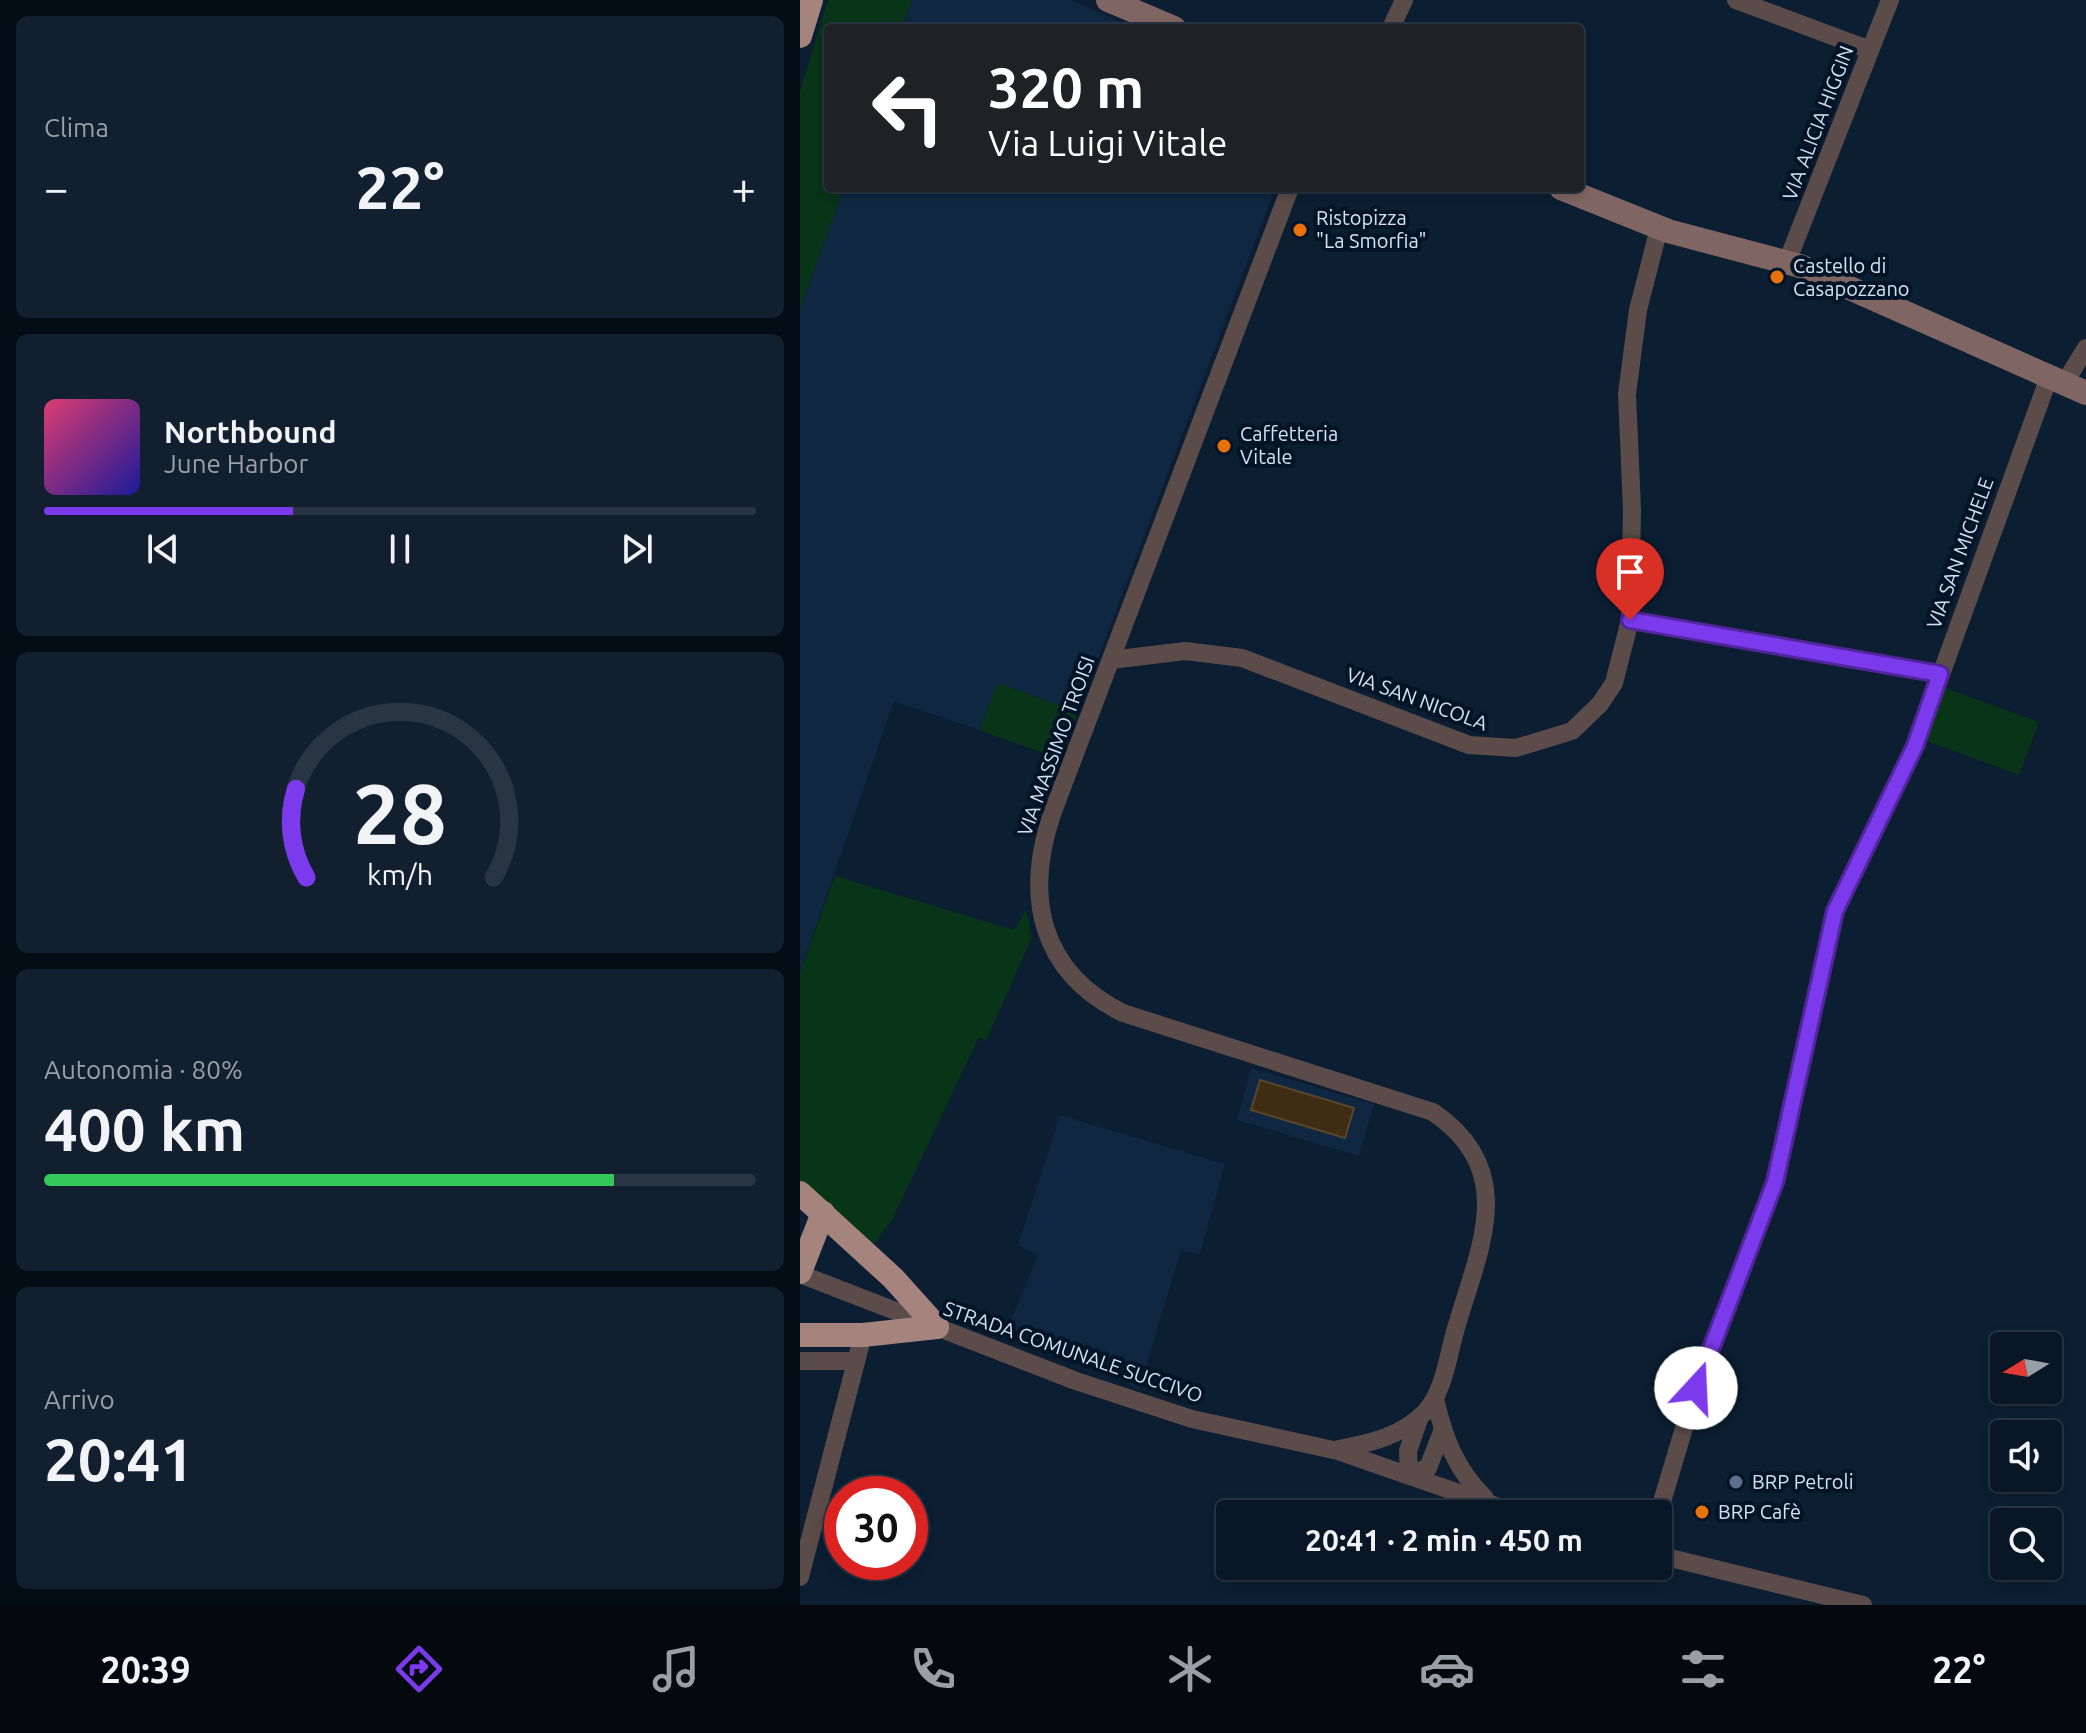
<!DOCTYPE html>
<html lang="it">
<head>
<meta charset="utf-8">
<style>
  body { margin:0; font-family:Ubuntu,sans-serif; background:#111f2e; color:#f1f3f6; height:100vh; display:flex; flex-direction:column; font-size:30px; white-space:nowrap }
  * { box-sizing:border-box; margin:0 }
  p { font-size:26px; color:#989fa7 }
  .icon { flex:none; width:44px; height:44px; fill:none; stroke:currentColor; stroke-width:2; stroke-linecap:round; stroke-linejoin:round }
  .map { position:relative; flex:1; overflow:hidden }
  .sheet { display:flex; flex-direction:column; gap:16px; padding:16px; background:#040c15; width:800px }
  .sheet>* { flex:none }
  .hud { position:absolute; left:24px; top:24px; width:760px; height:168px; border-radius:8px; box-shadow:0 4px 12px #0003,0 0 0 2px #293543; background:#202124; color:#fff; overflow:hidden }
  .needle { width:52px; rotate:259deg }
  .tools { position:absolute; left:1190px; top:1332px; display:grid; gap:16px }
  .tools a { display:grid; place-items:center; width:72px; height:72px; border-radius:8px; background:#081626; box-shadow:0 4px 12px #0003,0 0 0 2px #293543; font-size:40px }
  .speed { position:absolute; left:24px; top:1476px; display:flex; gap:16px; font-size:40px; font-weight:700; text-align:center }
  .speed>* { display:grid; place-content:center; width:104px; height:104px; border-radius:50%; background:#081626; box-shadow:0 4px 12px #0003,0 0 0 2px #293543; line-height:1 }
  .speed .limit { border:12px solid #d22; background:#fff; color:#111 }
  .pin { position:absolute; display:grid; place-items:center; width:68px; height:68px; color:#fff; margin:-82px -34px; border-radius:50% 50% 50% 0; rotate:-45deg; box-shadow:0 0 8px #0007 }
  .pin .icon { rotate:45deg }
  .me { position:absolute; width:88px; margin:-44px; rotate:20deg; stroke-linejoin:round; filter:drop-shadow(0 0 6px #0008) }
  .turn { display:flex; align-items:center; gap:28px; height:168px; padding:0 32px; font-size:36px }
  .turn .icon { width:104px; height:104px; stroke-width:2.5 }
  .turn b { display:block; font-size:56px; line-height:68px }
  .big { font-size:60px; font-weight:700; line-height:1.1 }
  .sheet .card { flex:1; display:flex; flex-direction:column; justify-content:center; gap:12px; min-width:0; padding:0 28px; border-radius:12px; background:#111f2e }
  .sheet .dial { align-items:center; gap:0 }
  .dial svg { height:208px; overflow:visible; fill:none; stroke:#293543; stroke-width:7; stroke-linecap:round; text-anchor:middle }
  .dial text { fill:#f1f3f6; stroke:none }
  .song { display:flex; align-items:center; gap:24px }
  .cover { width:96px; height:96px; border-radius:12px; background:linear-gradient(135deg,hsl(340 70% 55%),hsl(240 70% 35%)) }
  .played { height:8px; border-radius:4px; background:linear-gradient(90deg,#7c3aed 35%,#293543 35%) }
  .keys { display:flex; justify-content:space-around; direction:ltr }
  .heat { display:flex; justify-content:space-between; align-items:center; font-size:44px; direction:ltr }
  .charge { height:12px; border-radius:6px; background:linear-gradient(90deg,#34c759 80%,#293543 0) }
  .trip { position:absolute; left:416px; top:1500px; width:456px; height:80px; border-radius:8px; background:#081626; box-shadow:0 4px 12px #0003,0 0 0 2px #293543; font-weight:700; line-height:80px; text-align:center }
  .tab-bar { display:flex; height:128px; justify-content:space-around; align-items:center; background:#03090f; color:#989fa7 }
  .tab-bar .icon { width:56px; height:56px }
  .tab-bar .selected { color:#7c3aed }
  .tab-bar b { font-size:36px; color:#f1f3f6 }
  main { display:flex; flex:1; min-height:0 }
  .map>svg:first-child { display:block }
  .built { fill:#0f2741 }
  .green { fill:#083417 }
  .building { fill:#3e2d13; stroke:#59472c; stroke-width:2 }
  .lines { fill:none; stroke-linecap:round; stroke-linejoin:round }
  .minor { stroke:#5b4c49; stroke-width:18 }
  .secondary { stroke:#7f6662; stroke-width:24 }
  .trunk { stroke:#a6847e; stroke-width:24 }
  .route-casing { stroke:#51269a; stroke-width:20 }
  .route { stroke:#7c3aed; stroke-width:14 }
  .food-dot { fill:#e8710a; stroke:#031428; stroke-width:3 }
  .service-dot { fill:#5c6f8a; stroke:#031428; stroke-width:3 }
  .labels { text-anchor:middle; stroke-width:8; stroke-linejoin:round; paint-order:stroke }
  .street-label { font-size:20px; fill:#d6e2f0; stroke:#031428 }
  .poi-label { font-size:20px; fill:#d6e2f0; stroke:#031428; text-anchor:start }
</style>
</head>
<body>
<main>
<section class="sheet">
<div class="card"><p>Clima</p>
<div class="heat"><a>−</a><b class="big">22°</b><a>+</a></div>
</div>
<div class="card">
<div class="song"><i class="cover"></i><div><b>Northbound</b><p>June Harbor</p></div></div>
<div class="played"></div>
<div class="keys"><svg class="icon" aria-label="previous" viewBox="0 0 24 24"><path d="M18 5L8 12l10 7zM5 5v14"/></svg><svg class="icon" aria-label="pause" viewBox="0 0 24 24"><path d="M8 5v14M16 5v14"/></svg><svg class="icon" aria-label="next" viewBox="0 0 24 24"><path d="M6 5l10 7-10 7zM19 5v14"/></svg></div>
</div>
<div class="card dial"><svg viewBox="0 0 100 80">
<path d="M14 69A42 42 0 1 1 86 69"/>
<path d="M14 69A42 42 0 0 1 10 35" stroke="#7c3aed"/>
<text x="50" y="56" font-size="32" font-weight="700">28</text>
<text x="50" y="72" font-size="11">km/h</text>
</svg></div>
<div class="card"><p>Autonomia · 80%</p><b class="big">400 km</b><div class="charge"></div></div>
<div class="card"><p>Arrivo</p><b class="big">20:41</b></div>
</section>
<div class="map">
<svg width="1286" height="1605" viewBox="0 0 1286 1605">
  <rect width="100%" height="100%" fill="#0b1e32"/>
  <g class="built">
    <polygon points="112,0 271,0 335,28 102,28"/>
    <polygon points="44,188 475,188 278,712 198,683 179,730 94,701 0,972 0,308"/>
    <polygon points="451,1068 574,1104 559,1156 437,1120"/>
    <polygon points="260,1115 425,1164 400,1254 381,1251 339,1389 208,1327 238,1256 218,1245"/>
  </g>
  <g class="green">
    <polygon points="28,0 112,0 102,28 28,28 28,188 44,188 0,308 0,91"/>
    <polygon points="198,683 278,712 262,760 179,730"/>
    <polygon points="1143,687 1239,722 1219,775 1124,740"/>
    <polygon points="35,876 214,930 226,910 232,937 186,1041 179,1037 92,1220 73,1245 0,1182 0,972"/>
  </g>
  <polygon class="building" points="460,1080 554,1108 545,1138 451,1110"/>
  <g class="lines">
    <g class="minor">
      <polyline points="936,0 1070,50"/>
      <polyline points="591,28 604,0"/>
      <path d="M490,188L252,814C224,897 240,972 323,1013L633,1112C719,1171 680,1246 656,1328C648,1355 644,1393 624,1413C599,1438 568,1443 535,1450"/>
      <polyline points="987,262 1090,0"/>
      <polyline points="1264,384 1286,348"/>
      <polyline points="830,620 1140,674"/>
      <polyline points="311,660 385,651 442,658 669,745 716,748 772,731 800,704 814,683 830,620 832,510 827,394 838,310 859,228"/>
      <polyline points="0,1274 276,1381 392,1419 538,1451 719,1514"/>
      <polyline points="0,1361 54,1361"/>
      <path d="M635,1399C644,1438 656,1470 685,1498"/>
      <polyline points="609,1474 628,1468 643,1429"/>
      <polyline points="609,1474 608,1451 619,1419"/>
      <polyline points="858,1515 896,1388 975,1182 1035,911 1115,746 1249,377"/>
      <polyline points="858,1555 1063,1605"/>
      <polyline points="0,1577 63,1335"/>
    </g>
    <g class="secondary">
      <polyline points="308,0 374,28"/>
      <polyline points="761,188 868,231 1000,266 1286,393"/>
    </g>
    <g class="trunk">
      <polyline points="0,36 11,0"/>
      <polyline points="0,1193 93,1278 137,1327"/>
      <polyline points="0,1272 23,1213"/>
      <polyline points="0,1335 63,1335 137,1327"/>
    </g>
  </g>
  <g class="lines">
    <defs>
      <polyline id="route" points="830,620 1140,674 1115,746 1035,911 975,1182 896,1388"/>
    </defs>
    <use href="#route" class="route-casing"/>
    <use href="#route" class="route"/>
  </g>
  <g class="food-dot">
    <circle cx="500" cy="230" r="8"/>
    <circle cx="977" cy="277" r="8"/>
    <circle cx="424" cy="446" r="8"/>
    <circle cx="902" cy="1512" r="8"/>
  </g>
  <circle class="service-dot" cx="936" cy="1482" r="8"/>
  <g class="labels">
    <g class="street-label">
      <text transform="translate(1018 123) rotate(-69)" y="7">VIA ALICIA HIGGIN</text>
      <text transform="translate(1160 553) rotate(-70)" y="7">VIA SAN MICHELE</text>
      <text transform="translate(617 699) rotate(20)" y="7">VIA SAN NICOLA</text>
      <text transform="translate(256 746) rotate(-70)" y="7">VIA MASSIMO TROISI</text>
      <text transform="translate(273 1352) rotate(19)" y="7">STRADA COMUNALE SUCCIVO</text>
    </g>
    <g class="poi-label">
      <text x="516" y="225">Ristopizza<tspan x="516" dy="23">"La Smorfia"</tspan></text>
      <text x="993" y="273">Castello di<tspan x="993" dy="23">Casapozzano</tspan></text>
      <text x="440" y="441">Caffetteria<tspan x="440" dy="23">Vitale</tspan></text>
      <text x="952" y="1489">BRP Petroli</text>
      <text x="918" y="1519">BRP Cafè</text>
    </g>
  </g>
</svg>
<div class="tools">
<a><svg class="needle" viewBox="-14 -14 28 28"><path d="M0-13l5 13h-10z" fill="#e53935"/><path d="M0 13l5-13h-10z" fill="#989fa7"/></svg></a>
<a><svg class="icon" aria-label="sound" viewBox="0 0 24 24"><path d="M4 9h4l5-4v14l-5-4H4zM17 9q2 3 0 6"/></svg></a>
<a><svg class="icon" aria-label="search" viewBox="0 0 24 24"><circle cx="10" cy="10" r="6"/><path d="M15 15l6 6"/></svg></a>
</div>
<div class="speed"><div class="limit">30</div></div>
<div class="pin" style="left:830px;top:620px;background:#d93025"><svg class="icon" aria-label="arrive" viewBox="0 0 24 24"><path d="M6 21V4h12l-3 4 3 4H6"/></svg></div>
<svg class="me" style="left:896px;top:1388px" viewBox="-20 -20 40 40"><circle r="19" fill="#fff"/><path d="M0-13L10 11 0 6-10 11z" fill="#7c3aed"/></svg>
<div class="trip">20:41 · 2 min · 450 m</div>
<div class="hud">
<div class="turn"><svg class="icon" aria-label="left" viewBox="0 0 24 24"><path d="M17 20v-9H6M10 6l-5 5 5 5"/></svg><div><b>320 m</b>Via Luigi Vitale</div></div>
</div>
</div>
</main>
<nav class="tab-bar">
<b>20:39</b>
<svg class="icon selected" aria-label="directions" viewBox="0 0 24 24"><path d="M12 3l9 9-9 9-9-9zM9 14v-3h6M13 9l2 2-2 2"/></svg>
<svg class="icon" aria-label="music" viewBox="0 0 24 24"><path d="M9 18V5l10-2v13"/><circle cx="6" cy="18" r="3"/><circle cx="16" cy="16" r="3"/></svg>
<svg class="icon" aria-label="phone" viewBox="0 0 24 24"><path d="M5 4h4l2 5-3 2q2 4 5 5l2-3 5 2v4C11 20 4 13 5 4z"/></svg>
<svg class="icon" aria-label="climate" viewBox="0 0 24 24"><path d="M12 3v18M4 7l16 10M4 17L20 7"/></svg>
<svg class="icon" aria-label="car" viewBox="0 0 24 24"><path d="M5 17H2v-5l4-1 3-4h7l3 4 3 1v5h-3M9 17h6M6 11h13"/><circle cx="7" cy="17" r="2"/><circle cx="17" cy="17" r="2"/></svg>
<svg class="icon" aria-label="filters" viewBox="0 0 24 24"><path d="M4 7h16M4 17h16"/><circle cx="9" cy="7" r="2"/><circle cx="15" cy="17" r="2"/></svg>
<b>22°</b>
</nav>
</body>
</html>
